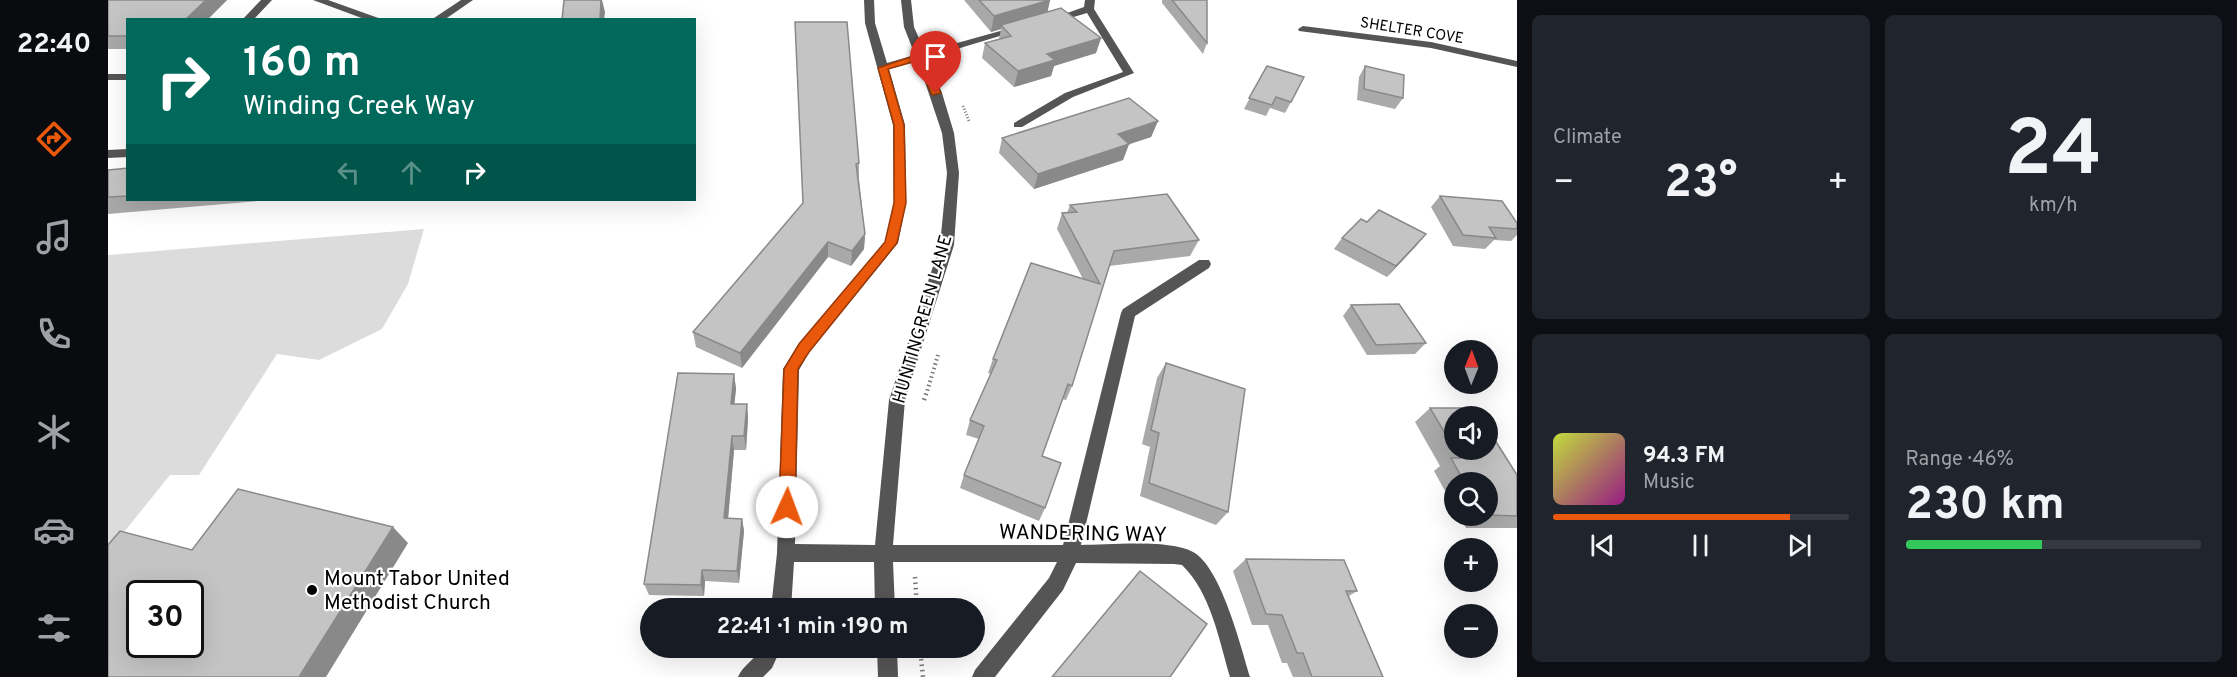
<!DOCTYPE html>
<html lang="en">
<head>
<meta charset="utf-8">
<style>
  body { margin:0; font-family:Overpass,sans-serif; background:#20242c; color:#f1f3f6; height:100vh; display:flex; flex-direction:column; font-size:22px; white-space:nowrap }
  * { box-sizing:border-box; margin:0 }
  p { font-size:20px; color:#9ea1a6 }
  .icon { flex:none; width:33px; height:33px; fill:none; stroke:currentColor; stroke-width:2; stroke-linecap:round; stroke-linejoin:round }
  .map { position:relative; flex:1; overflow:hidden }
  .sheet { display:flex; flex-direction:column; gap:15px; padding:15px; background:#0d0f14; width:720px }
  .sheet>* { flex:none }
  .hud { position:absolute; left:18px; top:18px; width:570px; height:183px; border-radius:0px; box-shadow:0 6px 24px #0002; background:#00695c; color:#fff; overflow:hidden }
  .needle { width:39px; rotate:1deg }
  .buttons { position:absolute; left:1336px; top:340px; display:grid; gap:12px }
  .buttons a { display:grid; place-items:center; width:54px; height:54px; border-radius:50%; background:#171b24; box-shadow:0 6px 24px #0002; font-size:30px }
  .speed { position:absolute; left:18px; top:580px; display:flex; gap:12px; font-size:30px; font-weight:700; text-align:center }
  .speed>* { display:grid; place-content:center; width:78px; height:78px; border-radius:50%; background:#171b24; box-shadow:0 6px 24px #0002; line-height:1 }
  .speed .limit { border:3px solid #111; border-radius:9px; background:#fff; color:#111 }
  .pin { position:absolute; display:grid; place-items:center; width:51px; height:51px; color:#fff; margin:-62px -26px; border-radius:50% 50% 50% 0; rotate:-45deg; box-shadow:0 0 6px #0007 }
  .pin .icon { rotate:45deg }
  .me { position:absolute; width:66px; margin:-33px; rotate:2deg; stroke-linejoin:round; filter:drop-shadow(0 0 4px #0008) }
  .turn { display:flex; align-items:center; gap:21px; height:126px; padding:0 18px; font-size:27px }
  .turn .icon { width:78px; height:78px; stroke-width:2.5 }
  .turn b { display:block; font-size:42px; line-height:51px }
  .lanes { display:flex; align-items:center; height:57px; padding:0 18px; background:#0003; justify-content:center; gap:30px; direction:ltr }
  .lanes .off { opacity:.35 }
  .big { font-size:45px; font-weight:700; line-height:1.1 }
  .sheet .widget { flex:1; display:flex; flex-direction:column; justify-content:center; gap:9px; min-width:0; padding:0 21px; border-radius:9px; background:#20242c }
  .sheet .dial { align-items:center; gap:0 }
  .dial b { font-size:78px; line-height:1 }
  .song { display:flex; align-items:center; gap:18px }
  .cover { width:72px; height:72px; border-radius:9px; background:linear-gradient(135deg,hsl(70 70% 55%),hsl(310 70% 35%)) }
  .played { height:6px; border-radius:3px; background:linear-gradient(90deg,#ea580c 80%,#363941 80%) }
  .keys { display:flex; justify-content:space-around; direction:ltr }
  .heat { display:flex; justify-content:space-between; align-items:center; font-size:33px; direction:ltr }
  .charge { height:9px; border-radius:4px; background:linear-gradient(90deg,#34c759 46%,#363941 0) }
  .sheet .tiles { flex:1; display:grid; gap:15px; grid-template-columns:repeat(2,1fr) }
  .trip { position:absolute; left:532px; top:598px; width:345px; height:60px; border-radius:30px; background:#171b24; box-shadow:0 6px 24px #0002; font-weight:700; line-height:60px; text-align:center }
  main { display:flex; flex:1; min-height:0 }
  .tab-bar { display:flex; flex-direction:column; width:108px; justify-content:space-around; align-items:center; background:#090b0e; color:#9ea1a6 }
  .tab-bar .icon { width:42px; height:42px }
  .tab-bar .active { color:#ea580c }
  .tab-bar b { font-size:27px; color:#f1f3f6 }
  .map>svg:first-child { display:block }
  .green { fill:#dcdcdc }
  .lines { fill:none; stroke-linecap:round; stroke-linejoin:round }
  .path-far2 { stroke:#777; stroke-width:3; stroke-dasharray:1 2; stroke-linecap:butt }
  .path-far1 { stroke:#777; stroke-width:4; stroke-dasharray:1.5 3; stroke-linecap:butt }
  .path { stroke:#777; stroke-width:4.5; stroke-dasharray:1.5 4; stroke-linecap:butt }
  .minor { fill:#555; fill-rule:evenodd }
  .wall { fill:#a9a9a9 }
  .shaded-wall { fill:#898989 }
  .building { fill:#c4c4c4; stroke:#898989; stroke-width:1.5; fill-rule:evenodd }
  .route { fill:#ea580c; stroke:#983908; stroke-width:1.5 }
  .poi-dot { fill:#000; stroke:#fff; stroke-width:2 }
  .labels { text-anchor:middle; stroke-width:4.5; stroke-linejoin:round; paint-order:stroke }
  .far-street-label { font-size:15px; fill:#000; stroke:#fff }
  .street-label { font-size:18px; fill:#000; stroke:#fff }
  .near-street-label { font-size:21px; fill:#000; stroke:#fff }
  .near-poi-label { font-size:21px; fill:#000; stroke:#fff; text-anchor:start }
</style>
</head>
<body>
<main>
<nav class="tab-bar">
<b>22:40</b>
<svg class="icon active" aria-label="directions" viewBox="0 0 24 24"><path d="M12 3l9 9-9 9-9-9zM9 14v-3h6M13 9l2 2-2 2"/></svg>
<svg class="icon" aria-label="music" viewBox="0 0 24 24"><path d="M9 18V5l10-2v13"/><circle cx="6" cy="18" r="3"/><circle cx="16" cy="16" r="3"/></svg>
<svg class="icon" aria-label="phone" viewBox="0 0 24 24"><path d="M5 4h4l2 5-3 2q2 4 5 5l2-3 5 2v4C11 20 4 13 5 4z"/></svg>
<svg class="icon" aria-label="climate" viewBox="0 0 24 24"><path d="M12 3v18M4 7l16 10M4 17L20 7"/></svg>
<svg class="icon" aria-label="car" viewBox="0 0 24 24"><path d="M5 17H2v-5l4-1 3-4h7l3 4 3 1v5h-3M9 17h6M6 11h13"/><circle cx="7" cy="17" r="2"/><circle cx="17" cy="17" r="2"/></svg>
<svg class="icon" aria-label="filters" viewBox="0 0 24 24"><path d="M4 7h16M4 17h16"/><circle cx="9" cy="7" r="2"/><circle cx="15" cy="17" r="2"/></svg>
</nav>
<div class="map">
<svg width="1409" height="677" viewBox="0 0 1409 677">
  <rect width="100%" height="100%" fill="#fff"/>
  <polygon class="green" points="316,229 300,284 274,329 211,360 169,354 91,475 62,475 0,552 0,255"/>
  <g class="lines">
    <polyline class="path-far2" points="855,106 861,121"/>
    <polyline class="path-far1" points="818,395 830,355"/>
    <g class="path">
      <polyline points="816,400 818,394"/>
      <polyline points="807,577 809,609"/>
      <polyline points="812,648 815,677"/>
    </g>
    <g class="minor">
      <polygon points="153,0 164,0 145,20 134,20"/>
      <polygon points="205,0 220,0 276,20 259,20"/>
      <polygon points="353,0 365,0 336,20 323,20"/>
      <path d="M756,0H766L767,23L779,63L807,55L796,27L793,0H803L806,27L817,52L910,26L915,29L819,58L834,93L846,133L851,173L846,245L797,400L785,545H955L1013,313L1015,309L1091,260H1101L1103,264L1101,268L1027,316L973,545C1001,545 1061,539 1085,552C1113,567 1133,647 1142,677H1122C1111,640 1103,593 1074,565L1066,564L968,563L955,590L887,677H864L867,670L941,578L949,562H785L787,609H767L766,562H686L683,609H663L669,553L675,369L691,344L777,242L786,203L785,125L757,23ZM810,61L834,133L839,173L832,245L781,400L767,545L687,544L691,370L701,352L790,243L798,203L797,125L781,69Z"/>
      <polygon points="977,0 987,0 986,9 1026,73 965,97 914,127 906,127 906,123 957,93 1015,72 979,13 942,24 937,21 976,7"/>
      <polygon points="1195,26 1323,42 1409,61 1409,67 1323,48 1191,31 1190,29"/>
      <rect x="0" y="74" width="20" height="6"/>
      <polygon points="20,149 20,157 0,158 0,150"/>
      <path d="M653,648H673L664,668L655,677H630C635,665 647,660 653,648Z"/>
      <polygon points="769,648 789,648 790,677 770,677"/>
    </g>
  </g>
  <g class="wall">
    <polygon points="0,0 119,0 99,20 20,20 20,49 0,49"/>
    <polygon points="856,0 942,0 939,12 993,38 988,53 946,66 943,76 906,87 874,58 877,43 891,39 893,29 883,32"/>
    <polygon points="1054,0 1099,0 1099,43 1095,54 1054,3"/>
    <polygon points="687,22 751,163 751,179 757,234 756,249 743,266 720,257 634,368 588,347 585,332 695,204"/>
    <polygon points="1159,66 1183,102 1177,113 1162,108 1158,116 1136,109"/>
    <polygon points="1257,66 1295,98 1287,109 1249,100 1251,77"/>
    <polygon points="1050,121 1043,137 1021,144 1015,160 926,189 891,153 894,138"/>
    <polygon points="20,168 20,200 161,200 0,214 0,170"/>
    <polygon points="1332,196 1409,223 1409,235 1403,241 1386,240 1377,249 1345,246 1323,207"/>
    <polygon points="962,205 1091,240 1082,256 1001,266 964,386 958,400 954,399 934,456 937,508 931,521 852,488 856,475 871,439 858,435 862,420 883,374 880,373 885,359 975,279 949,229 954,213 959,213"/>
    <polygon points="1234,238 1309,245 1279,277 1226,249"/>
    <polygon points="1243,305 1318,343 1307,354 1259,355 1235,316"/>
    <polygon points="1058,363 1120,512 1108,525 1032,496 1042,447 1034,444 1049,378"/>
    <polygon points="626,374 628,389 626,404 639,404 640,419 638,450 626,450 620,518 634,519 636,531 631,583 597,581 596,596 541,595 536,584"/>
    <polygon points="1322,408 1409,475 1409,528 1358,528 1351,516 1380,516 1380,483 1347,483 1347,509 1326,471 1332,466 1307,422"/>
    <polygon points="1138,559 1249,591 1241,596 1275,677 1185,677 1179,663 1174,663 1160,625 1144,625 1125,571"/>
  </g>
  <g class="shaded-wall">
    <polygon points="98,0 119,0 99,20 77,20"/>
    <polygon points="493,0 494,0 497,12 496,20 492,20"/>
    <polygon points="942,0 939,15 893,25 893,29 883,32 886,16"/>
    <polygon points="993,38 988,53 946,66 943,76 906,87 910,71 939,54"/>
    <polygon points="1050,121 1043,137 1004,150 1010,134"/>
    <polygon points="1021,144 1015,160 926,189 930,174"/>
    <polygon points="757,234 756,249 743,266 744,251"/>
    <polygon points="1318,234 1309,245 1279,277 1288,266"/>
    <polygon points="720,242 720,257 634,368 632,353"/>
    <polygon points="626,374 628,389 625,418 623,404"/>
    <polygon points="639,404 640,419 638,450 636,436"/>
    <polygon points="624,436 626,450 619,531 616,518"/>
    <polygon points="634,519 636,531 631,583 629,571"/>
    <polygon points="285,527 300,543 218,677 191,677"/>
    <polygon points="594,570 597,581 596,596 593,585"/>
  </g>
  <g class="building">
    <polygon points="0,0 98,0 77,20 20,20 20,36 0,36"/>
    <polygon points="456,0 493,0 492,20 454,20"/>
    <polygon points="871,0 942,0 886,16"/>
    <polygon points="1064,0 1099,0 1099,43"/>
    <polygon points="953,8 993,38 939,54 947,60 910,71 877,43 903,36 893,25"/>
    <polygon points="687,22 739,22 751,163 748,164 757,234 744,251 720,242 632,353 585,332 695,203"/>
    <polygon points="1159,66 1196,77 1183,102 1168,97 1164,105 1141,98"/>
    <polygon points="1257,66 1296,75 1295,98 1256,89"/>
    <polygon points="1021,98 1050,121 1010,134 1021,144 930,174 894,138"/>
    <polygon points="20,168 20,196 0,197 0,170"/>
    <polygon points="1059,194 1091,240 1006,251 964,386 960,384 934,456 953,463 937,508 856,475 876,426 862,420 889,360 885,359 923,263 992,284 954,213 969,212 962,205"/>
    <polygon points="1332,196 1394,201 1409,223 1409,229 1381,227 1388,238 1355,235"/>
    <polygon points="1271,210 1318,234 1288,266 1234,238 1253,219 1259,222"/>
    <polygon points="1291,304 1318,343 1268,345 1243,305"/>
    <polygon points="1058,363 1137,389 1120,512 1041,483 1051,433 1043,430"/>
    <polygon points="570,373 626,374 623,404 639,404 636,436 624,436 616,518 634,519 629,571 594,570 593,585 536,584"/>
    <polygon points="1322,408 1366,408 1372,417 1347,417 1347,450"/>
    <polygon points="1380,429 1409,475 1409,516 1380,515 1380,483 1357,483 1343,458 1352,458 1347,450 1380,450"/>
    <path d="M130,489L285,527L191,677H0V545L12,531L84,550ZM32,594H82V645H32Z"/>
    <polygon points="1138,559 1236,560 1249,591 1238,591 1275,677 1204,677 1195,653 1189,653 1174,615 1158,614"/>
    <polygon points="1032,571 1099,624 1062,677 944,677"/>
  </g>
  <polygon class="route" points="808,55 816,57 833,93 824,95 808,61 780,69 796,125 798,203 789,243 701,352 690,369 687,507 685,512 679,514 674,512 671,507 676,369 691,344 777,242 786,203 786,125 770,68"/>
  <circle class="poi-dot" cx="204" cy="590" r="6"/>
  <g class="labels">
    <g class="far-street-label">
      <text transform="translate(1304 30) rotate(9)" y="5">SHELTER COVE</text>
    </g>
    <g class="street-label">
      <text transform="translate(814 319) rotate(-74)" y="6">HUNTINGREEN LANE</text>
    </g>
    <g class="near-street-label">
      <text transform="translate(975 533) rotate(1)" y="7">WANDERING WAY</text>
    </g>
    <g class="near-poi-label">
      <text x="216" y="585">Mount Tabor United<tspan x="216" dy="24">Methodist Church</tspan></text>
    </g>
  </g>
</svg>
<div class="buttons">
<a><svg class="needle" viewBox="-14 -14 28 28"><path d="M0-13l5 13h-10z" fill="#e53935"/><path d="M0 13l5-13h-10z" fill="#9ea1a6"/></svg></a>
<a><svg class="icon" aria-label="sound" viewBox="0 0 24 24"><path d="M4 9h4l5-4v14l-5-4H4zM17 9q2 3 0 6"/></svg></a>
<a><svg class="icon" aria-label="search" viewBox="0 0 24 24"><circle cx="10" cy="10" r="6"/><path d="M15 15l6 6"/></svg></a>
<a>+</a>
<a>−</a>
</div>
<div class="speed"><div class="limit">30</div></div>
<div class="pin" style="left:828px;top:93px;background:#d93025"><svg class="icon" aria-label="arrive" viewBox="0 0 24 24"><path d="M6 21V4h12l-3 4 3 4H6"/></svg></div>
<svg class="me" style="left:679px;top:507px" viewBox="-20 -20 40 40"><circle r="19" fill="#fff"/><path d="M0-13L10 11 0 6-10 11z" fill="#ea580c"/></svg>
<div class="trip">22:41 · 1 min · 190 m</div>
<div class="hud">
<div class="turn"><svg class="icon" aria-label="right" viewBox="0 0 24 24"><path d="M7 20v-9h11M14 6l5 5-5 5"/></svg><div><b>160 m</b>Winding Creek Way</div></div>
<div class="lanes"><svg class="icon off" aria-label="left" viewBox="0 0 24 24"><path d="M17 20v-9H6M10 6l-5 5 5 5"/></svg><svg class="icon off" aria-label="ahead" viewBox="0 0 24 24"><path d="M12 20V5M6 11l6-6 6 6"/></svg><svg class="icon" aria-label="right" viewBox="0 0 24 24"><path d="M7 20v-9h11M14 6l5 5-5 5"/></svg></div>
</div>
</div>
<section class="sheet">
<div class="tiles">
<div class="widget"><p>Climate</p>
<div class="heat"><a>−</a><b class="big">23°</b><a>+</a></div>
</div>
<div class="widget dial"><b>24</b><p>km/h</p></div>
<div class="widget">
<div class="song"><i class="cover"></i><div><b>94.3 FM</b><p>Music</p></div></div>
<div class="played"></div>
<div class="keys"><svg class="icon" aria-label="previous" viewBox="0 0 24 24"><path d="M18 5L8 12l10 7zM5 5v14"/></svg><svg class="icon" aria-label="pause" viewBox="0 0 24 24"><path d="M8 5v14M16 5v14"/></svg><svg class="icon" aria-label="next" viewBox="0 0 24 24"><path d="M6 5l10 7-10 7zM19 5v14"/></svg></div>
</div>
<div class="widget"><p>Range · 46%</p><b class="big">230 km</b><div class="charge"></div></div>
</div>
</section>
</main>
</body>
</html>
